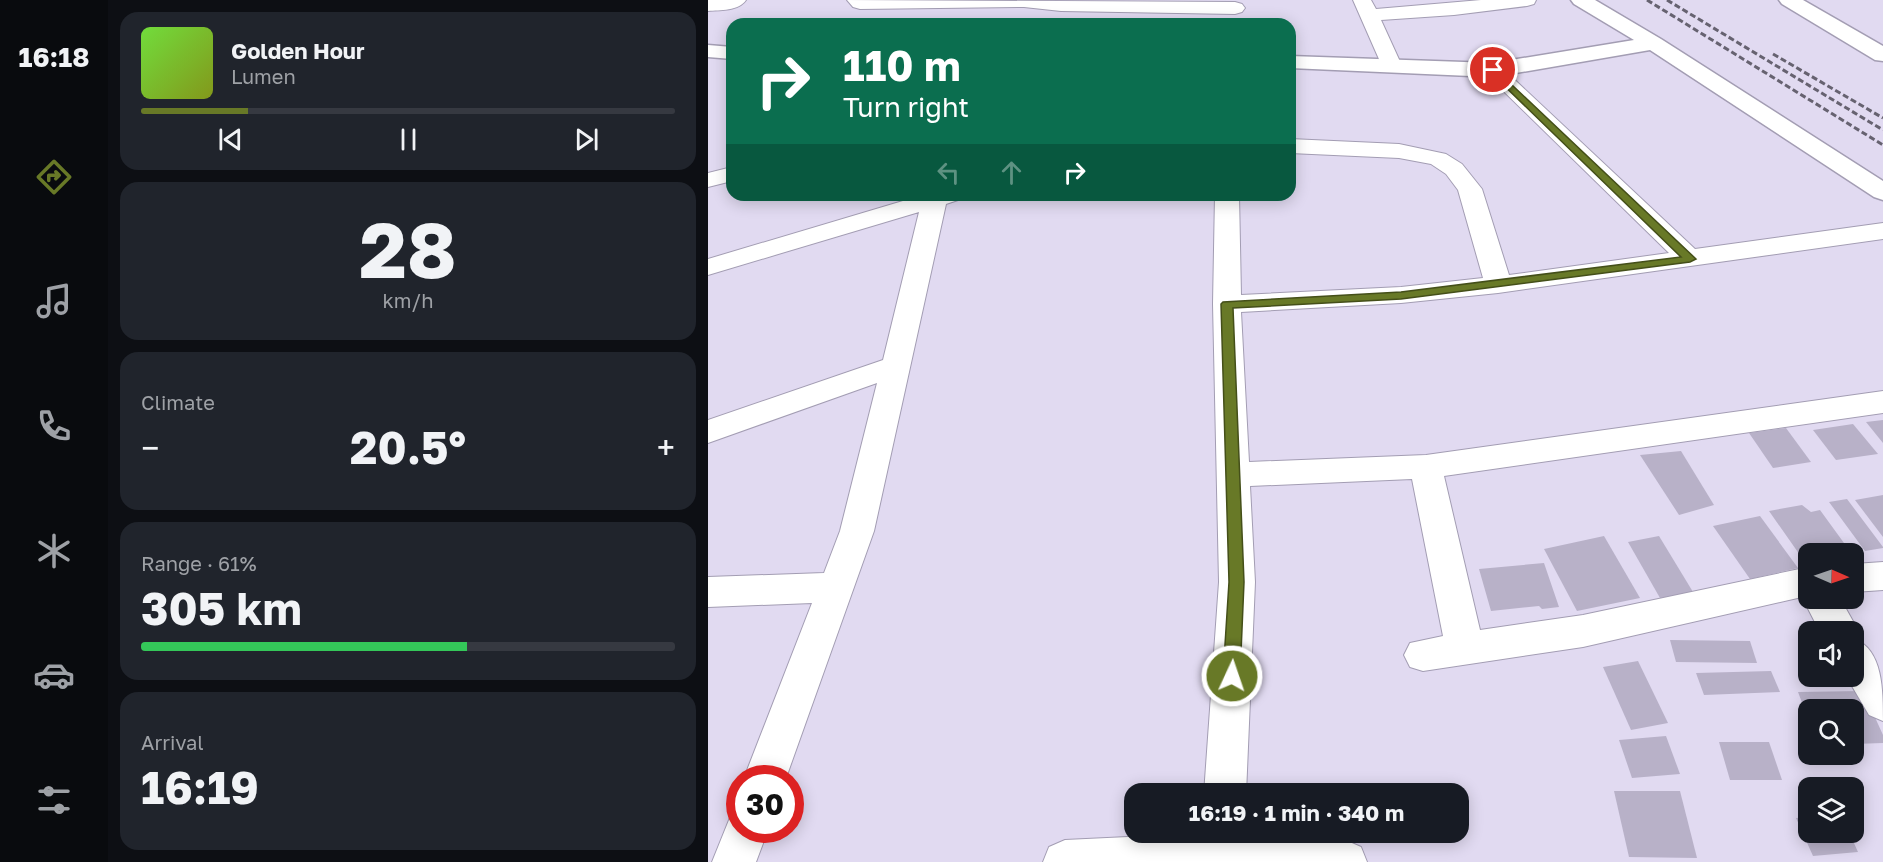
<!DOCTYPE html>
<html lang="en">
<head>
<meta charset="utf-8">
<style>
  body { margin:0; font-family:"Golos Text",sans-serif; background:#20242c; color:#f1f3f6; height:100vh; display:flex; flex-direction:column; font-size:22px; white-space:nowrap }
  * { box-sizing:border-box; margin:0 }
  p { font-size:20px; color:#9ea1a6 }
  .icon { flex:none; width:33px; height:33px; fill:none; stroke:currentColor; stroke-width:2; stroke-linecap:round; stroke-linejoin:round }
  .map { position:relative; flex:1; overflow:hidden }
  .details { display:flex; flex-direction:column; gap:12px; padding:12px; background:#0d0f14; width:600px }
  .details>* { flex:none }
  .banner { position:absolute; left:18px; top:18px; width:570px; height:183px; border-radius:18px; box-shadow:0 3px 15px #0003; background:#0b6e4f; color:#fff; overflow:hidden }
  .needle { width:39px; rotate:92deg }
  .controls { position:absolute; left:1090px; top:543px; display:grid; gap:12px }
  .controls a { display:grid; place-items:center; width:66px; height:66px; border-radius:12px; background:#171b24; box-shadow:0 3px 15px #0003; font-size:30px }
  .speed { position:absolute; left:18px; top:765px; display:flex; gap:12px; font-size:30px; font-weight:700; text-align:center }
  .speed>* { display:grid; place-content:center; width:78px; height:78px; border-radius:50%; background:#171b24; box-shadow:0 3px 15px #0003; line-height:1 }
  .speed .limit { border:9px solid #d22; background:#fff; color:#111 }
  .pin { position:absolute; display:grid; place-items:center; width:51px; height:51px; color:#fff; margin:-26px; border:3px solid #fff; border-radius:50%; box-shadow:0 2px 6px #0007 }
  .me { position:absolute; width:66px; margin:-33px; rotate:3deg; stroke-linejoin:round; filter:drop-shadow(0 0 4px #0008) }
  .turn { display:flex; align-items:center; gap:21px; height:126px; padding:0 18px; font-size:27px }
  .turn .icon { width:78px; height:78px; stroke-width:2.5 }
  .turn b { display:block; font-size:42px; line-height:51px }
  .lanes { display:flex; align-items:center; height:57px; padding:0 18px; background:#0003; justify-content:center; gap:30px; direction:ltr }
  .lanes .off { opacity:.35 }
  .big { font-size:45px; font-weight:700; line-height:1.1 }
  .details .widget { flex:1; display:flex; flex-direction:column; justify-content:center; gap:9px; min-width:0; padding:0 21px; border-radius:18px; background:#20242c }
  .details .dial { align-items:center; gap:0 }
  .dial b { font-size:78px; line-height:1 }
  .song { display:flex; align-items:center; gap:18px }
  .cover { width:72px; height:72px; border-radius:9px; background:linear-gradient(135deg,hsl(100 70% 55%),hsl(70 70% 35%)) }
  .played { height:6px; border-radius:3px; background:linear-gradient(90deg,#687927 20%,#363941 20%) }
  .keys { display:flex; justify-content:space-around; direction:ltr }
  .heat { display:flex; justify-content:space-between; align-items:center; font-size:33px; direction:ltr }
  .charge { height:9px; border-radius:4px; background:linear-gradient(90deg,#34c759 61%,#363941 0) }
  .trip { position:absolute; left:416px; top:783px; width:345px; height:60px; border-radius:18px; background:#171b24; box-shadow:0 3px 15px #0003; font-weight:700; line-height:60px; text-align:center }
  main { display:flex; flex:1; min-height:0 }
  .tabs { display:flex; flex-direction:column; width:108px; justify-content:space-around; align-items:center; background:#090b0e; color:#9ea1a6 }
  .tabs .icon { width:42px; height:42px }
  .tabs .selected { color:#687927 }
  .tabs b { font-size:27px; color:#f1f3f6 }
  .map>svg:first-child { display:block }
  .building { fill:#b8b1c8 }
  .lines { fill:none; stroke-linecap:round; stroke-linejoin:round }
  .street-casing { stroke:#a39db3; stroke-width:2 }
  .secondary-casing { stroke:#a39db3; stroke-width:3 }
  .street { fill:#fff; fill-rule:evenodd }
  .secondary { fill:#fff; fill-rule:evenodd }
  .rail { stroke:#666270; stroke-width:3; stroke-dasharray:6 3; stroke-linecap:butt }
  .route { fill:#687927; stroke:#444f19; stroke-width:1.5 }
</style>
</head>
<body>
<main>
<nav class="tabs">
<b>16:18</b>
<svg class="icon selected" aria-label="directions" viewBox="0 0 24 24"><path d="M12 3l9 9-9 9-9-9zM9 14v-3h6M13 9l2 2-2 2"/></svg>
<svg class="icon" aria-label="music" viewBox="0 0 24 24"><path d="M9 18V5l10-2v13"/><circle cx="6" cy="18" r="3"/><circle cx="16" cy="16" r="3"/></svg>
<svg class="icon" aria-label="phone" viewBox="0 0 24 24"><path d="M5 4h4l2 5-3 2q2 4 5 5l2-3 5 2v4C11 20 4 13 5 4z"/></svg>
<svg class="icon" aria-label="climate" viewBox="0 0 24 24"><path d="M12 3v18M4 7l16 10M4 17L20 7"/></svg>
<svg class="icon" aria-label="car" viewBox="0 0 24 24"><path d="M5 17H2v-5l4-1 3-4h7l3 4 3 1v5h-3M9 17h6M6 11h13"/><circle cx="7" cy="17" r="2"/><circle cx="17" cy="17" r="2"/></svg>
<svg class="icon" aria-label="filters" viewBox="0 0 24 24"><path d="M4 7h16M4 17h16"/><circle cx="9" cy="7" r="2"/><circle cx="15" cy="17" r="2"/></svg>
</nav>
<section class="details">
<div class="widget">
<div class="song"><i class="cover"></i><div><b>Golden Hour</b><p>Lumen</p></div></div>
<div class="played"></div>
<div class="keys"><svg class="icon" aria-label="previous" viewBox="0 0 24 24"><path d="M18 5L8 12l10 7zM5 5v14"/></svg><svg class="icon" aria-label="pause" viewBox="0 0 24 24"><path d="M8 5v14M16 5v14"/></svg><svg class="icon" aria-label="next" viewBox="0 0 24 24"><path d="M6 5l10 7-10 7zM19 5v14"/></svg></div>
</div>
<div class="widget dial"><b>28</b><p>km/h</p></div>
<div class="widget"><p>Climate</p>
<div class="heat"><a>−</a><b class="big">20.5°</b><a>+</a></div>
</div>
<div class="widget"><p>Range · 61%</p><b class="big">305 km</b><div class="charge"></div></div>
<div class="widget"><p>Arrival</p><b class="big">16:19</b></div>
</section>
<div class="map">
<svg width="1175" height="862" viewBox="0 0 1175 862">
  <rect width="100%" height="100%" fill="#e1daf1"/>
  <g class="building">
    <polygon points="1175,420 1175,443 1158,422"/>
    <polygon points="1145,424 1170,454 1128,460 1105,430"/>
    <polygon points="1078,428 1103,462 1065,468 1041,433"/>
    <polygon points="973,451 1006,505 971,515 932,455"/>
    <polygon points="1175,495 1175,537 1147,500"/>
    <polygon points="1139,499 1175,547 1175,548 1157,551 1121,502"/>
    <polygon points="1094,505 1103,512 1112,510 1144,554 1101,554 1101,568 1061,511"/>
    <polygon points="1052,516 1090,568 1042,579 1005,526"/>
    <polygon points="896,536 932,598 869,611 836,549"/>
    <polygon points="951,536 985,592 952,598 920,542"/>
    <polygon points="836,563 851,607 834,609 831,606 783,611 771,569"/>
    <polygon points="962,640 1042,641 1049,663 968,662"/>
    <polygon points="930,661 960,723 923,730 895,667"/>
    <polygon points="1063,671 1072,692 996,695 988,673"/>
    <polygon points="1155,691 1175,735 1175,743 1146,744 1146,710 1101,710 1101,721 1090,692"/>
    <polygon points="958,736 972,774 924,778 911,740"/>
    <polygon points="1011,742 1061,742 1074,780 1022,780"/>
    <polygon points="906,791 972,791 989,858 921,857"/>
    <polygon points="1101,817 1101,832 1141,832 1150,852 1105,856 1088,818"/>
  </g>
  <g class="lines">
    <defs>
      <g id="street">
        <path d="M0,0H38C31,11 12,10 0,11Z"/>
        <polygon points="139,0 527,2 534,4 537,8 534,12 527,14 353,11 316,7 152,9 145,7"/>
        <polygon points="645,0 663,0 668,9 773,0 828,0 826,4 819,6 746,15 673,20 694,66 691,70 684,72 677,70 674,66"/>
        <path d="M785,64L792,66L987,249L1175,223V239L790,293L693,303L533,312L541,462L718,455L1175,391V413L736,476L772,630L875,615L1101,567V598H1132L1151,632L1147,639C1175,651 1175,690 1175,721L1161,715L1138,676H1146V632H1112L1094,597L875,647L715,671L702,667L696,655L702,643L735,636L704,479L542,486L547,582L538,794H496L511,582L505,304L507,195H531L533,295L693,287L775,278L750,190L738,174L723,164L691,158L582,153V139L691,144L738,154L754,164L774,189L801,275L961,253L778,74L775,70L778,66Z"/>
        <polygon points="24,167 24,181 0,187 0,173"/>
        <polygon points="215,195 253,195 250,200 238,204 166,531 78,778 36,778 104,603 0,607 0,577 116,573 132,531 169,383 0,443 0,420 175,360 211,212 0,275 0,259"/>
        <polygon points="1175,562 1175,590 1146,592 1146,564"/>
        <polygon points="32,812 32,830 60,830 48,862 4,862 23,815"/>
        <polygon points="525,832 637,840 653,847 659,862 335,862 341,847 357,840"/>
      </g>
      <g id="secondary">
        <polygon points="863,0 887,0 953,39 1175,181 1175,200 1166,197 942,50 785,77 582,68 582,56 785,63 926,40 866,4"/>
        <polygon points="1071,0 1095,0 1175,46 1175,61 1167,60 1074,4"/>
        <polygon points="0,45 24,47 24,59 0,57"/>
      </g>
    </defs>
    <use href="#street" class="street-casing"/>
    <use href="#secondary" class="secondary-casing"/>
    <use href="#street" class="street"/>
    <use href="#secondary" class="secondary"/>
    <g class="rail">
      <polyline points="939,0 1175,145"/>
      <polyline points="959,0 1175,130"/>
      <polyline points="1065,54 1175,118"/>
    </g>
  </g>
  <polygon class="route" points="785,67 988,259 982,262 693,299 525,308 536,582 532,676 529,681 524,683 518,681 515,676 521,582 513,304 515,302 693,292 973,257 782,72 781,70"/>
</svg>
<div class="controls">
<a><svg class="needle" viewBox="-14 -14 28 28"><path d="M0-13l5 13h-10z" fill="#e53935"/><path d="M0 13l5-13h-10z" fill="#9ea1a6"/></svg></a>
<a><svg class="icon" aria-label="sound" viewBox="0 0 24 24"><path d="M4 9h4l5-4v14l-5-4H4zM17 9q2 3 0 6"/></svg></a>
<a><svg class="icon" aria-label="search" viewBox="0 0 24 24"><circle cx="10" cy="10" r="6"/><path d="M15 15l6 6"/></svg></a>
<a><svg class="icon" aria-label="layers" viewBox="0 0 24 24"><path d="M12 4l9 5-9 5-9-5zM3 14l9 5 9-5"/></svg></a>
</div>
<div class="speed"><div class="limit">30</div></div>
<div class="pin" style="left:785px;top:70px;background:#d93025"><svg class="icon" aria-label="arrive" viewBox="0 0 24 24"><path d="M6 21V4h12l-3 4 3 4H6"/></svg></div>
<svg class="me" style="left:524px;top:676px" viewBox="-20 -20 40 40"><circle r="17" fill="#687927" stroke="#fff" stroke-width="3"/><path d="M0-11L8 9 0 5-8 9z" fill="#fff"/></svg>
<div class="trip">16:19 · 1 min · 340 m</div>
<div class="banner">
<div class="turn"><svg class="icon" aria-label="right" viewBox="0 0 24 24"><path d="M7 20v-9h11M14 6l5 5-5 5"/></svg><div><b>110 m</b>Turn right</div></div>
<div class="lanes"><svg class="icon off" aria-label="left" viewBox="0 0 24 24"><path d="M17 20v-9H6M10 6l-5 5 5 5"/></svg><svg class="icon off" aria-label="ahead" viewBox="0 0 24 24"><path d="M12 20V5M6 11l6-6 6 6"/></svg><svg class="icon" aria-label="right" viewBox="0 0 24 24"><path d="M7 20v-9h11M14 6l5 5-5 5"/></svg></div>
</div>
</div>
</main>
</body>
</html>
